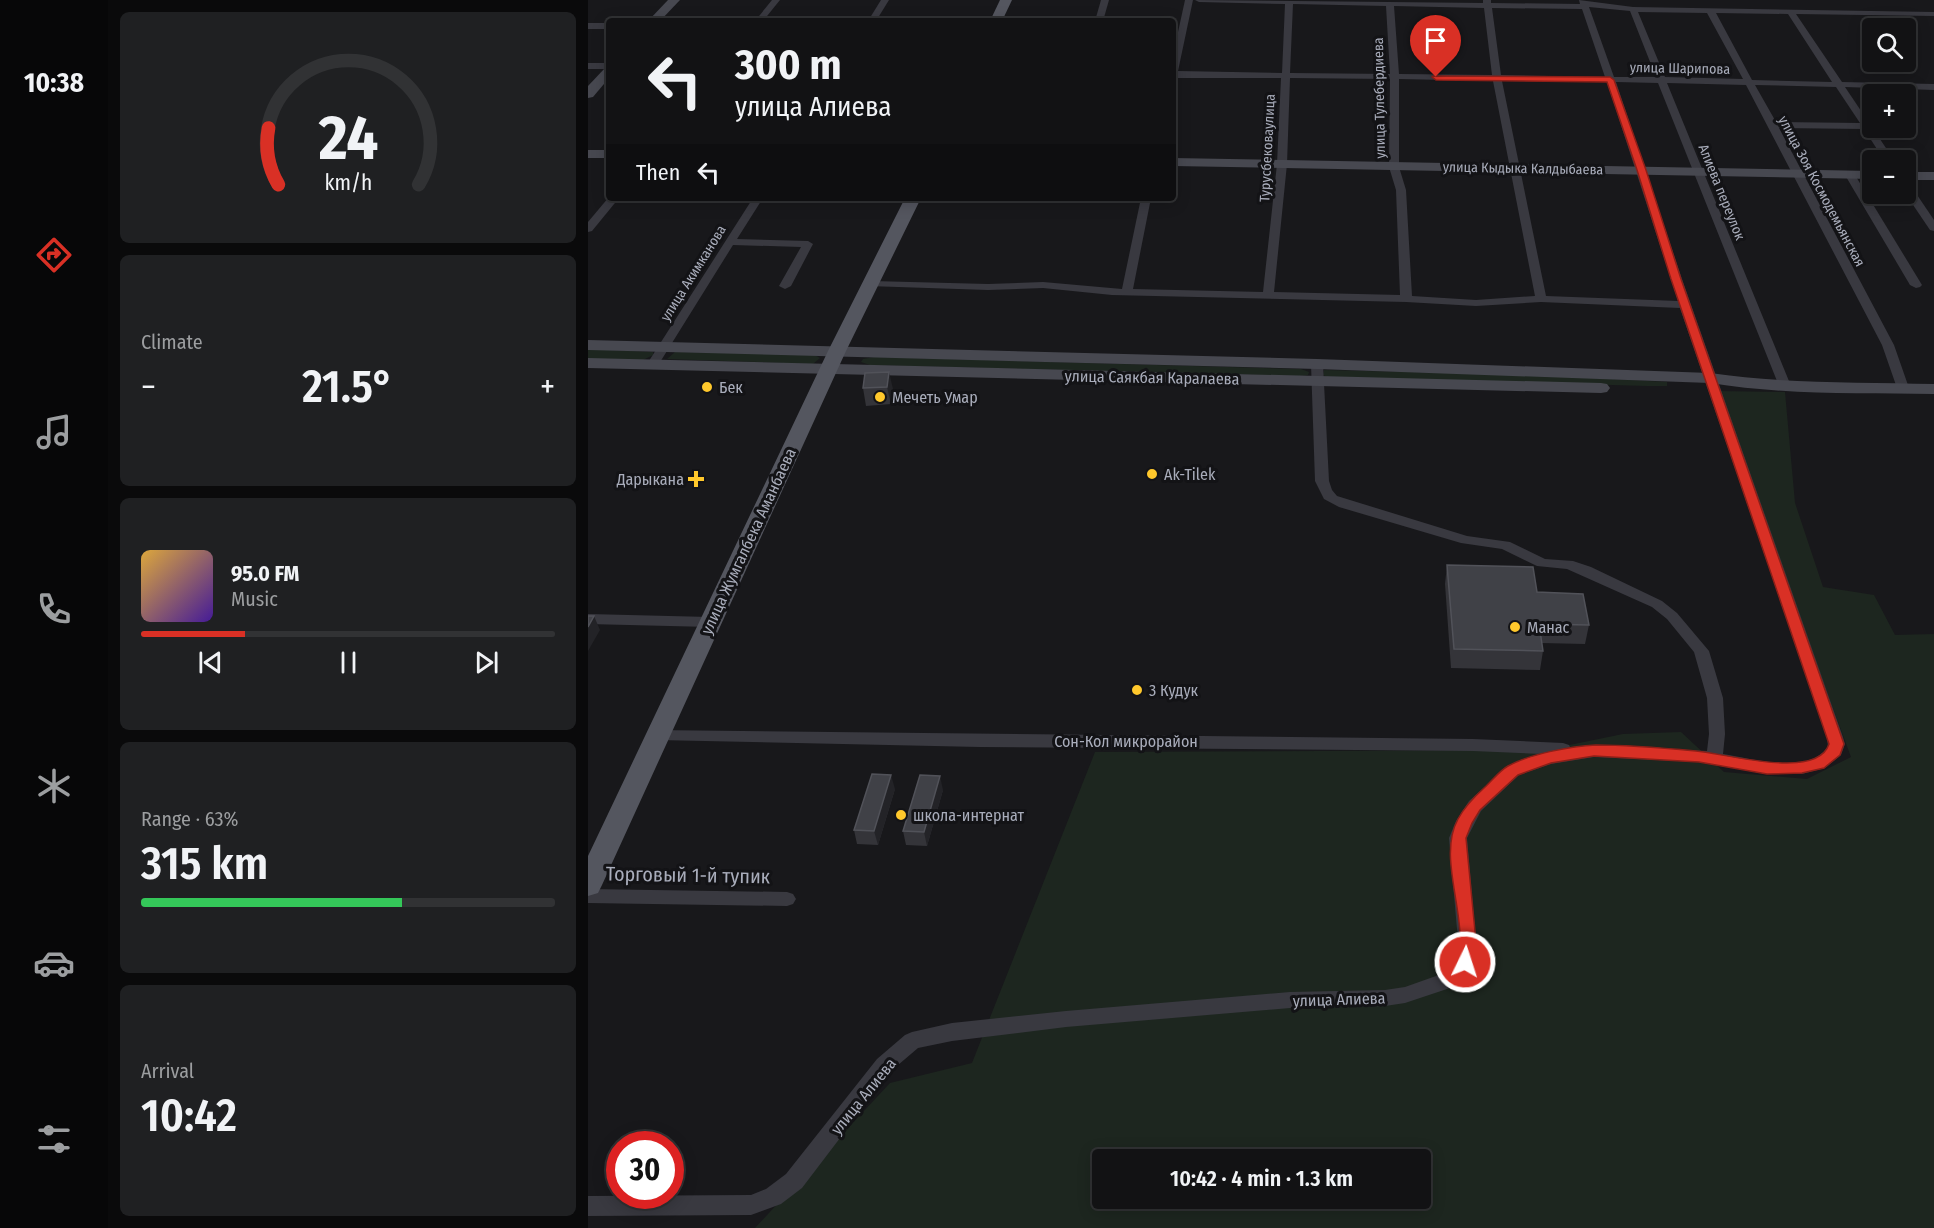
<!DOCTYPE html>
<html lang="en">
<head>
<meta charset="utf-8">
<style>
  body { margin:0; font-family:"Fira Sans Condensed",sans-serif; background:#1f2022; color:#f1f3f6; height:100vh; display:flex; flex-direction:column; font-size:22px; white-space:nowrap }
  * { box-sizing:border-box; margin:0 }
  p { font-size:20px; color:#9c9ea0 }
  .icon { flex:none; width:33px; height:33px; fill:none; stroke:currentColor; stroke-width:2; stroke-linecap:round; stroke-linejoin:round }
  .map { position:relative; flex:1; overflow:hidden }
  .panel { display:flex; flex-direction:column; gap:12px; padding:12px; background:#0a0a0b; width:480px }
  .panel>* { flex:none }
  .top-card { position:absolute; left:18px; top:18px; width:570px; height:183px; border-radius:6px; box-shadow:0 3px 15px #0003,0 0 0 2px #313234; background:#121214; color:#f1f3f6; overflow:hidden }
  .tools { position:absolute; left:1274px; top:18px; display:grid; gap:12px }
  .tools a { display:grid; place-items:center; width:54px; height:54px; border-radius:6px; background:#121214; box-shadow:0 3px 15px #0003,0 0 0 2px #313234; font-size:30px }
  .speed { position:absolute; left:18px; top:1131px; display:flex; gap:12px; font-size:30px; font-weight:700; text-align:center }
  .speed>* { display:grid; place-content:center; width:78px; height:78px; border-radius:50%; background:#121214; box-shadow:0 3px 15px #0003,0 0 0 2px #313234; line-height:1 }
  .speed .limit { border:9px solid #d22; background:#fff; color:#111 }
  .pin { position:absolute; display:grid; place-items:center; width:51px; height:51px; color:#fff; margin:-62px -26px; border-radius:50% 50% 50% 0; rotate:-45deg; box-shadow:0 0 6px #0007 }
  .pin .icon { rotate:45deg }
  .me { position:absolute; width:66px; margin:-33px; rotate:4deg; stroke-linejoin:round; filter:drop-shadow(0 0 4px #0008) }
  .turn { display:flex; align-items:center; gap:21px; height:126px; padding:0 30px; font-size:27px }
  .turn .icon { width:78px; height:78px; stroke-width:2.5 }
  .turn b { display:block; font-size:42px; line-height:51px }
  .then { display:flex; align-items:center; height:57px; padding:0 30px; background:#0003; gap:12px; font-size:22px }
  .big { font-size:45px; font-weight:600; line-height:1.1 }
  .panel .tile { flex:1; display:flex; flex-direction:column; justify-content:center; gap:9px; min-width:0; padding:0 21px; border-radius:9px; background:#1f2022 }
  .panel .dial { align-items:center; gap:0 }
  .dial svg { height:156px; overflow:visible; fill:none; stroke:#313234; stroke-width:7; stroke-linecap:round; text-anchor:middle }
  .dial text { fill:#f1f3f6; stroke:none }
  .song { display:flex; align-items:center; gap:18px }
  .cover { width:72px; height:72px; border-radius:9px; background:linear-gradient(135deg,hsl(40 70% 55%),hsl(260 70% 35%)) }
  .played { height:6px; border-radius:3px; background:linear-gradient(90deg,#d93025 25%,#313234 25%) }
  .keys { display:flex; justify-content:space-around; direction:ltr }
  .heat { display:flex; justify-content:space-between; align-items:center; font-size:33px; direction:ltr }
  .charge { height:9px; border-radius:4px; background:linear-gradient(90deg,#34c759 63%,#313234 0) }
  .trip { position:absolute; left:504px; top:1149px; width:339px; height:60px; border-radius:6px; background:#121214; box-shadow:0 3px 15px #0003,0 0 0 2px #313234; font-weight:600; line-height:60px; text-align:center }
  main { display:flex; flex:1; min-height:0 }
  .tabs { display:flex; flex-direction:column; width:108px; justify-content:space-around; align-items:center; background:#070708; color:#9c9ea0 }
  .tabs .icon { width:42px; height:42px }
  .tabs .current { color:#d93025 }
  .tabs b { font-size:27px; color:#f1f3f6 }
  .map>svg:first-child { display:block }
  .green { fill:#1d261f; fill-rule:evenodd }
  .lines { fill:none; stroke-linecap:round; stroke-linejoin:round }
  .street { fill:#393940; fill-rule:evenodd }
  .secondary { fill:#474850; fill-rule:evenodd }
  .primary { fill:#54565f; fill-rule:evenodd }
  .wall { fill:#343439 }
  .shaded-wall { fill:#232327 }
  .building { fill:#404147; stroke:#515259; stroke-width:1.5 }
  .route { fill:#d93025; stroke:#8d1f18; stroke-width:1.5 }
  .poi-dot { fill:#ffc82c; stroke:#131316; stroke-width:2 }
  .labels { text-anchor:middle; stroke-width:6; stroke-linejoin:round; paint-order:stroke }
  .far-street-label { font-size:14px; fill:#a9adbb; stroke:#131316 }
  .street-label { font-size:16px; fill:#a9adbb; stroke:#131316 }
  .poi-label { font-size:16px; fill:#a9adbb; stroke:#131316; text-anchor:start }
  .near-street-label { font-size:20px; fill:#a9adbb; stroke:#131316 }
</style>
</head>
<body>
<main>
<nav class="tabs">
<b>10:38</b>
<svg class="icon current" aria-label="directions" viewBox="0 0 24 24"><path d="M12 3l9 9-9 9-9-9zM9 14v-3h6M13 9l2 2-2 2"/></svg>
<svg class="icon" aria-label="music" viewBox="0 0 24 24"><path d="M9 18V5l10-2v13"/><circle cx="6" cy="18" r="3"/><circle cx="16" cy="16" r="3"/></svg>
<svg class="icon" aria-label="phone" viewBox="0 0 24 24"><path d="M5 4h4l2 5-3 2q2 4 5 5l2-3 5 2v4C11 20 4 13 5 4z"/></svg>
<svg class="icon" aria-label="climate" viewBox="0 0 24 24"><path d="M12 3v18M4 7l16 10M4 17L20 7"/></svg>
<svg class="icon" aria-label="car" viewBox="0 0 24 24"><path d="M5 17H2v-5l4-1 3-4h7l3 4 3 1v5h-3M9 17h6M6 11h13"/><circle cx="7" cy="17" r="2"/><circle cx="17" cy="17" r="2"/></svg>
<svg class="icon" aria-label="filters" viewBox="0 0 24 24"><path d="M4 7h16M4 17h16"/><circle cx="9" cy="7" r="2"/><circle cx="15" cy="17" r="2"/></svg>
</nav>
<section class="panel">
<div class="tile dial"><svg viewBox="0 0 100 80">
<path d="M14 69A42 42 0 1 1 86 69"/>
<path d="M14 69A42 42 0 0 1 9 40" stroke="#d93025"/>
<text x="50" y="56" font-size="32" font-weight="700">24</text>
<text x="50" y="72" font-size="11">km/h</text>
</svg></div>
<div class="tile"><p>Climate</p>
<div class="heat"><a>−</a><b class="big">21.5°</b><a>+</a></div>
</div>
<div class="tile">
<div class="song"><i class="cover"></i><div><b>95.0 FM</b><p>Music</p></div></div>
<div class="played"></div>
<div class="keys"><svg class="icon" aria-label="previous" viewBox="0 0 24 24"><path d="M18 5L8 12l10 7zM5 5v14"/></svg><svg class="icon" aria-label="pause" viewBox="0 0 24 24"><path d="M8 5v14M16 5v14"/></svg><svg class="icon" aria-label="next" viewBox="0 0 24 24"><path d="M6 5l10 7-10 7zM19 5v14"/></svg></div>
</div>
<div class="tile"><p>Range · 63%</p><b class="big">315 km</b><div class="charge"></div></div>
<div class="tile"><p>Arrival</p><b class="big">10:42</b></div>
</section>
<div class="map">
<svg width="1346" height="1228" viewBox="0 0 1346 1228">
  <rect width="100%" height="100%" fill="#18181b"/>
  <g class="green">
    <polygon points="0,349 65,352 65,355 53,361 0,359"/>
    <polygon points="87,352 225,354 232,358 225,364 79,359"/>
    <polygon points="286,357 713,369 721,372 720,375 712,376 282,365 273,362 275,359"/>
    <polygon points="736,370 946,375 1079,382 1079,386 1059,386 739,377 735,375"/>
    <path d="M1128,391L1197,392L1207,503L1235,587L1286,595L1307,635L1346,634V1228H167L302,1083L384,1063L507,752L957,750L1035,734L1093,732L1136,772L1219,779L1263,757ZM514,1160H832V1198H514Z"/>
  </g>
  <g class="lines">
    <g class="street">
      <polygon points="184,0 192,0 175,21 167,21"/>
      <polygon points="293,0 301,0 288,21 280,21"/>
      <polygon points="513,0 521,0 515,21 507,21"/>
      <path d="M597,0H605L590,71L694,73L697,4L611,2L607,0L895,3V0H903V3L992,4L991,0L1045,7L1346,12V16L1208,14L1254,82L1346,84V90L1257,87L1306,160H1296L1276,129L1191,128L1306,345L1321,388L1315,392L1309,388L1294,345L1158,85L1079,83L1203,386L1197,390L1191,386L1070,83L1028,82L1094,279L1255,737L1257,744L1253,755L1237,768L1214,774H1180L1111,762L1006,757L963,764L931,775L893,811L879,838L889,952L884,968L862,988L817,1003L797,1006L702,1008L478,1027L364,1041L330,1048L303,1071L214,1188L193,1204L163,1215L0,1216V1196L163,1195L178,1189L198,1174L289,1059L317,1035L324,1032L364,1023L478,1011L702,992L797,990L817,987L848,976L869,958L871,952L861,838L868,821L881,801L919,767L954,754L885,751L392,747L69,740L63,738L61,734L63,730L885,739L975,743L981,745L983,749L1006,745L1119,751L1121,734L1119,698L1106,652L1079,619L1064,607L979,569L949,566L914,549L873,543L751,507L736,499L727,481L723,364L725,361H733L735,364L741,481L744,490L749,496L879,536L922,542L957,559L985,561L1003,567L1074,601L1089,613L1121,651L1135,698L1137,734L1135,754C1159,758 1201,769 1224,759C1230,757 1235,752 1240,748L1239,737L1092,308L953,302L888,306L818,302L524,295L455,288L400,290L280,286L278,284L284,281L400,284L455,282L534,289L553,198H563L545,289L675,292L689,164L693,78H585V55ZM705,4L798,6L802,74L702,73ZM806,6L896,8L904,75L811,74ZM1001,7L1042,11L1068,77H1026ZM904,8L994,9L1017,77L913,75ZM1050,12L1119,13L1155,79L1077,77ZM1128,13L1200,14L1244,82L1164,80ZM702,78L802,79L801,167L808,190L812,295L686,292L699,164ZM811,79L905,81L947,296L888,300L824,296L818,190L811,167ZM914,81L1019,82L1090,301L958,296ZM1167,85L1248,87L1272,123L1188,122Z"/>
      <rect x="0" y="23" width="21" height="6"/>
      <rect x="0" y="63" width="21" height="6"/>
      <polygon points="1262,172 1267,175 1334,285 1332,287 1328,288 1322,285 1257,175"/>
      <polygon points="1317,182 1321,183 1346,220 1346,231 1342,230 1317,193"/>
      <polygon points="21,197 31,198 4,231 0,232 0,222"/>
      <polygon points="165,198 175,198 149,239 220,241 225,244 203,286 197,289 191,286 213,247 145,245 69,367 61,367 59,364"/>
      <polygon points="0,614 122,617 130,622 122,627 0,624"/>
      <polygon points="0,889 199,892 205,894 208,899 205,904 199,906 0,903"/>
    </g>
    <g class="secondary">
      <polygon points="80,0 92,0 72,21 60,21"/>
      <polygon points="21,67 21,78 5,97 0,98 0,86 17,68"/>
      <rect x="0" y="150" width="21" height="8"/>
      <polygon points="585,158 1284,171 1284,179 585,166"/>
      <rect x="1317" y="172" width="29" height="8"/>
      <path d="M0,340L729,359L1122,373C1196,384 1271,382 1346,384V394C1271,393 1196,395 1122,383L729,369L0,350Z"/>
      <polygon points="0,358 1013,383 1019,384 1022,388 1019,392 1013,393 0,368"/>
    </g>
    <g class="primary">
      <polygon points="412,0 424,0 414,21 402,21"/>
      <polygon points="317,198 333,198 258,351 14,885 10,893 0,896 0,856 240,351"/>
    </g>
  </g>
  <g class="wall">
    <polygon points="277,373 305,389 303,404 278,406 275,388"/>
    <polygon points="859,565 949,592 1001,625 997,644 953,643 955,651 952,670 863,668 857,584"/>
    <polygon points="307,789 290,845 269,844 266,830"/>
    <polygon points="355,790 339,846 318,845 315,831"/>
  </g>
  <g class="shaded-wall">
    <polygon points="301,372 305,389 303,404 299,387"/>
    <polygon points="6,616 12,630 0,651 0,627"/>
    <polygon points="303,775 307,789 290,845 286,831"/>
    <polygon points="352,776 355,790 339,846 336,832"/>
  </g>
  <g class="building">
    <polygon points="301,372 299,387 275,388 277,373"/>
    <polygon points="859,565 945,567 949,592 995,594 1001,625 951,624 955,651 866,649"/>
    <polygon points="0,616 6,616 0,627"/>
    <polygon points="284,774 303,775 286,831 266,830"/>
    <polygon points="332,775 352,776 336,832 315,831"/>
  </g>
  <path class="route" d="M845,76L1022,77L1026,80L1058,170L1093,279L1256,744L1252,755L1236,768L1214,773L1179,774L1111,762L1006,756L963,763L930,775L892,810L884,823L878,838L889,952L883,967L877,969L871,967L869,962C882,919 848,859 870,819C877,806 886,797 896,788C904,781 911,771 920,766C942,754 983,746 1008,745C1041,745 1075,748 1108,751C1136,753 1229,781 1241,744L1083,279L1049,170L1019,82L848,80L844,77Z"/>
  <g class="poi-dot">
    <circle cx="119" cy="387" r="6"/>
    <circle cx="292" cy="397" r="6"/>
    <circle cx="564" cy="474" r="6"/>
    <path d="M105 470h6v6h6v6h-6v6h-6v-6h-6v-6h6z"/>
    <circle cx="927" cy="627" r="6"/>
    <circle cx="549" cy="690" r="6"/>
    <circle cx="313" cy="815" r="6"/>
  </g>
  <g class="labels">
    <g class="far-street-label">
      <text transform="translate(1092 68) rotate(1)" y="5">улица Шарипова</text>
      <text transform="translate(791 98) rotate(-91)" y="5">улица Тулебердиева</text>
      <text transform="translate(679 148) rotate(-87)" y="5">Турусбековаулица</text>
      <text transform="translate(935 168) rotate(1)" y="5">улица Кыдыка Калдыбаева</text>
      <text transform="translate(1234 191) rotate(62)" y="5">улица Зоя Космодемьянская</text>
      <text transform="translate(1134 192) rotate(68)" y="5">Алиева переулок</text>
      <text transform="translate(105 273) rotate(-58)" y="5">улица Акимканова</text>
    </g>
    <g class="street-label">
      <text transform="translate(564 377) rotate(1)" y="6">улица Саякбая Каралаева</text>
      <text transform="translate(160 541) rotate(-65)" y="6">улица Жумгалбека Аманбаева</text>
      <text x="538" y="747">Сон-Кол микрорайон</text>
      <text transform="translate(751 999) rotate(-2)" y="6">улица Алиева</text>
      <text transform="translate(275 1096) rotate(-51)" y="6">улица Алиева</text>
    </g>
    <g class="poi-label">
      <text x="131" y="393">Бек</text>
      <text x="304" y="403">Мечеть Умар</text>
      <text x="576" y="480">Ak-Tilek</text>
      <text x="96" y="485" text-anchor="end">Дарыкана</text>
      <text x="939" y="633">Манас</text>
      <text x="561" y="696">3 Кудук</text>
      <text x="325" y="821">школа-интернат</text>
    </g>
    <g class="near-street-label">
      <text transform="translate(100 875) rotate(1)" y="7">Торговый 1-й тупик</text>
    </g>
  </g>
</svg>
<div class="tools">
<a><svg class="icon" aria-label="search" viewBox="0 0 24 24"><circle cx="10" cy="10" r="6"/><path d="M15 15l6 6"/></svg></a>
<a>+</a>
<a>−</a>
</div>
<div class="speed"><div class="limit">30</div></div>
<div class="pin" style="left:848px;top:77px;background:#d93025"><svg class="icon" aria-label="arrive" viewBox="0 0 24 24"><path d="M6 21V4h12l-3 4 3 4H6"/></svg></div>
<svg class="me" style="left:877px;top:962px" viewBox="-20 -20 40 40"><circle r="17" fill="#d93025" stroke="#fff" stroke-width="3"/><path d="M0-11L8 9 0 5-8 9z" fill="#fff"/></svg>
<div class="trip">10:42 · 4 min · 1.3 km</div>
<div class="top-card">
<div class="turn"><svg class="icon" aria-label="left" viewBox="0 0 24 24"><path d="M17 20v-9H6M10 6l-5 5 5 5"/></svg><div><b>300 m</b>улица Алиева</div></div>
<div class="then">Then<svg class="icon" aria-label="left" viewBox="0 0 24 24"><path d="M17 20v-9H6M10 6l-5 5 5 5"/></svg></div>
</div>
</div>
</main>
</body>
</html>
